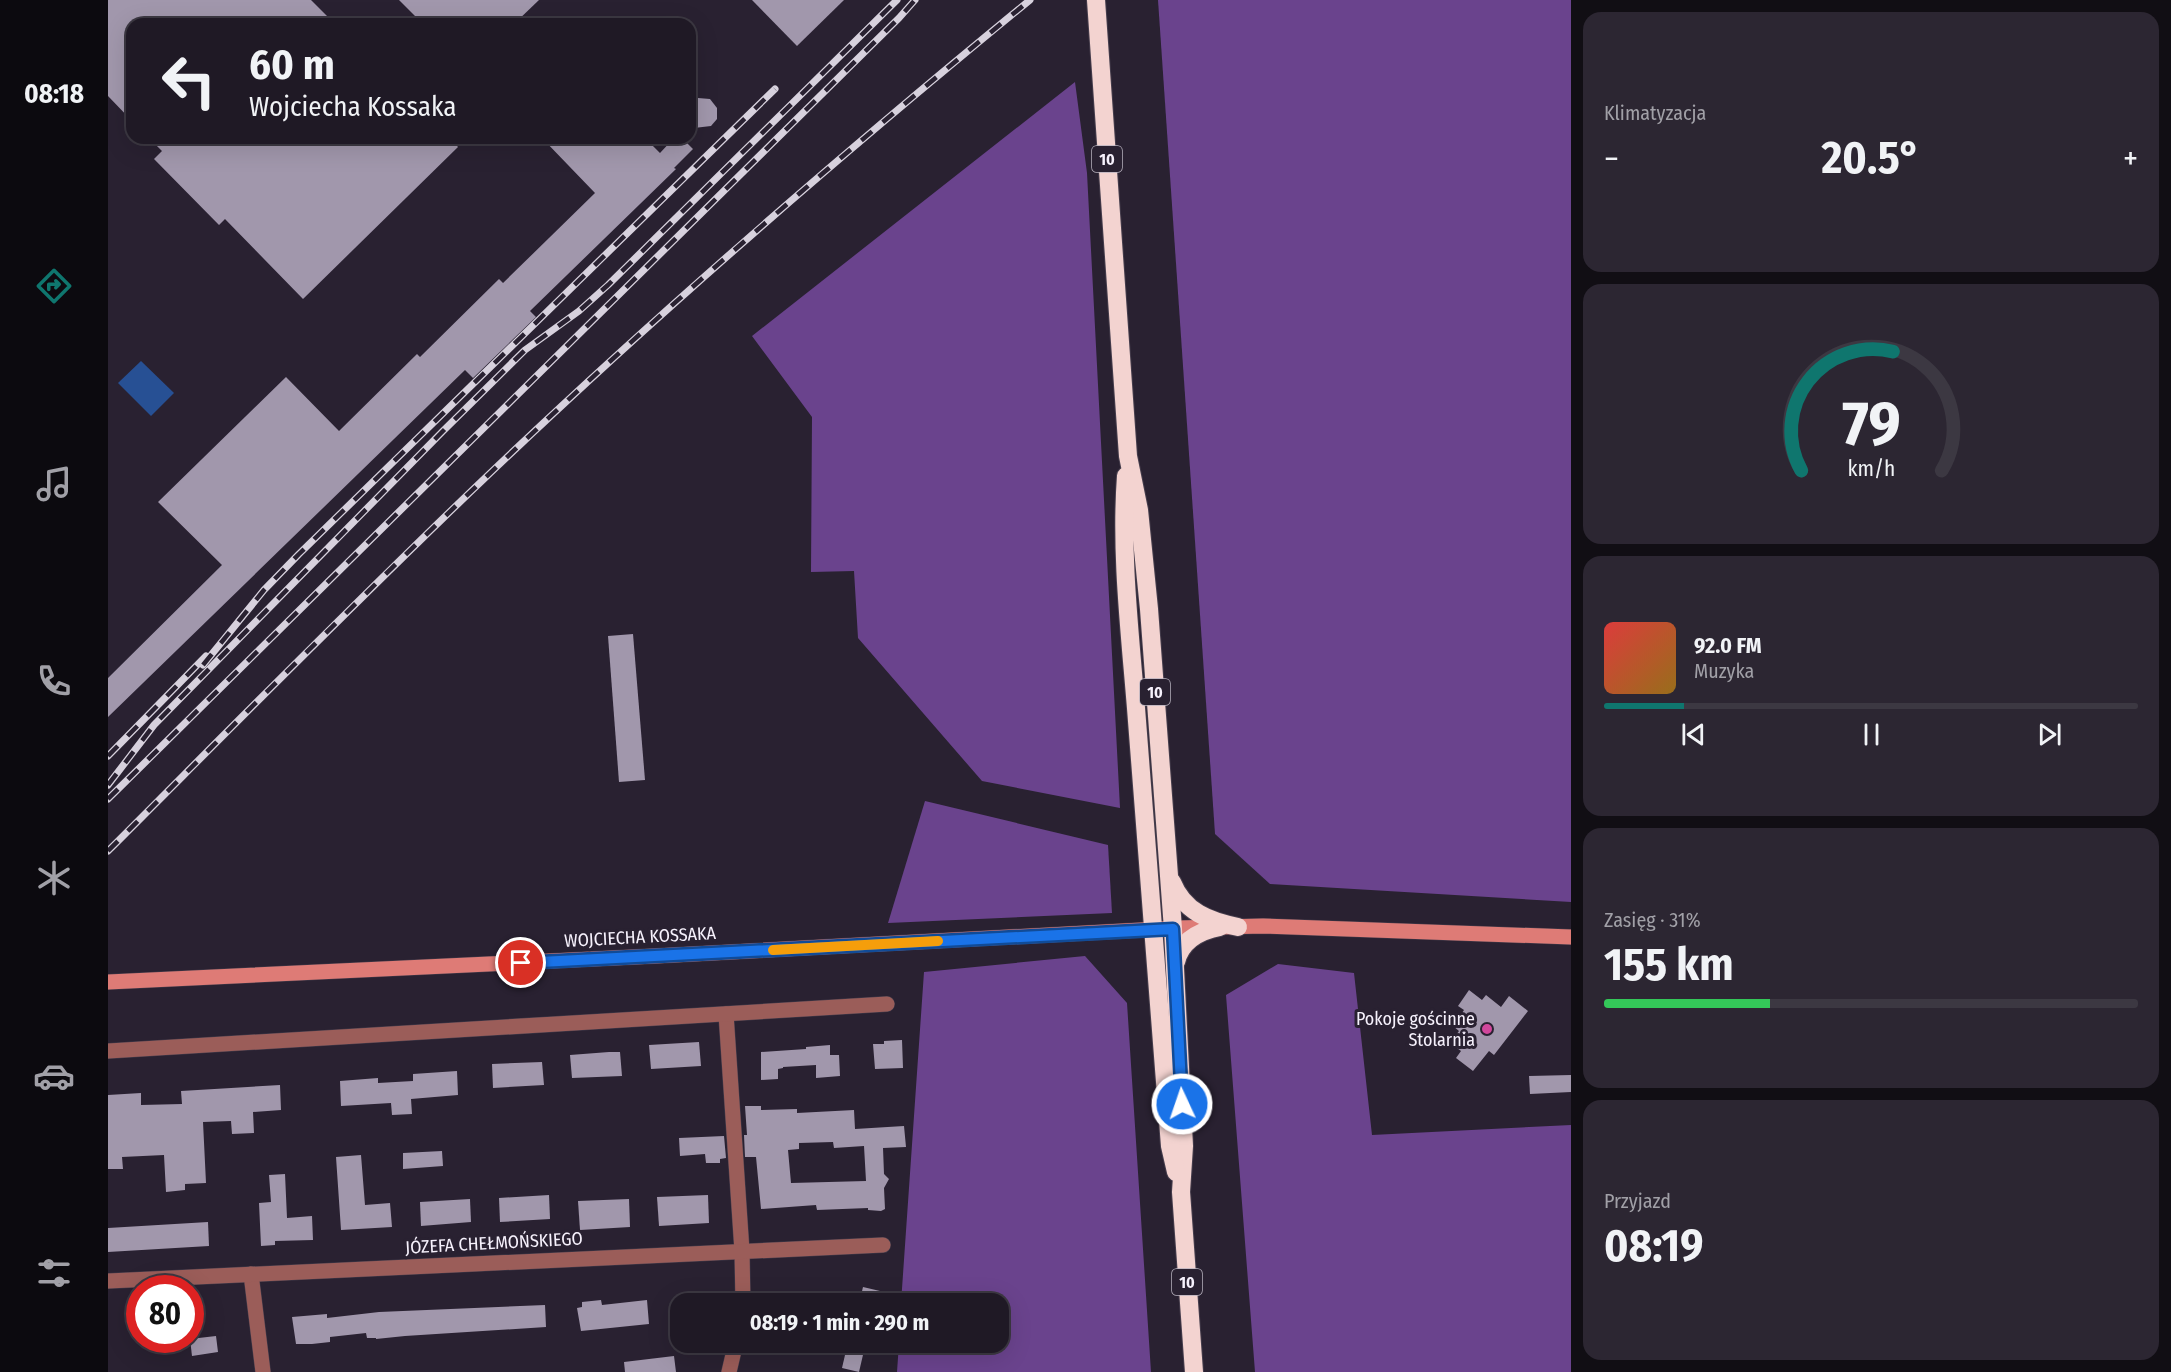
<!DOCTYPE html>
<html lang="pl">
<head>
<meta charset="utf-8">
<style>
  body { margin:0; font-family:"Fira Sans Condensed",sans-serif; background:#2c2632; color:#f1f3f6; height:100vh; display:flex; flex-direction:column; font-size:22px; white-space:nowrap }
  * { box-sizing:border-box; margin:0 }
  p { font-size:20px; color:#a1a0a7 }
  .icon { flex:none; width:33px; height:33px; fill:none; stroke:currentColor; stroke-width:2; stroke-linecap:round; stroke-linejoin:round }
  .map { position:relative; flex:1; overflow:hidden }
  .sheet { display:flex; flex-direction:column; gap:12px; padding:12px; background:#110e14; width:600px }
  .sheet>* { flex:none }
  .guide { position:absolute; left:18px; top:18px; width:570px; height:126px; border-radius:18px; box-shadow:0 6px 24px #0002,0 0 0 2px #3c3842; background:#1f1925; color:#f1f3f6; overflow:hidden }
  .speed { position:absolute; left:18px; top:1275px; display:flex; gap:12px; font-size:30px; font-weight:700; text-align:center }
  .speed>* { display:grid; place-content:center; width:78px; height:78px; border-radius:50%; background:#1f1925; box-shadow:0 6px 24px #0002,0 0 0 2px #3c3842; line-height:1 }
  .speed .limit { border:9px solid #d22; background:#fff; color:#111 }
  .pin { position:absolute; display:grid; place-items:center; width:51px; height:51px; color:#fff; margin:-26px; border:3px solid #fff; border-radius:50%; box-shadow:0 2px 6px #0007 }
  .me { position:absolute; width:66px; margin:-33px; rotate:357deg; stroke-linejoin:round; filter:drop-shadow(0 0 4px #0008) }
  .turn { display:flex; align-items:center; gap:21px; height:126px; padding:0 24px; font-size:27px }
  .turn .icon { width:78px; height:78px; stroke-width:2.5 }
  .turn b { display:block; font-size:42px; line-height:51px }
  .big { font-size:45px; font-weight:700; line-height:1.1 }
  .sheet .tile { flex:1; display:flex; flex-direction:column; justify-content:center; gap:9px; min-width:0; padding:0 21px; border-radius:18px; background:#2c2632 }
  .sheet .dial { align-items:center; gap:0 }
  .dial svg { height:156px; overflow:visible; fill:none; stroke:#3c3842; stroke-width:7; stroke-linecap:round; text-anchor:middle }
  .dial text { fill:#f1f3f6; stroke:none }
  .song { display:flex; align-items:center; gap:18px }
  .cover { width:72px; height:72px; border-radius:9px; background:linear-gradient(135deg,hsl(0 70% 55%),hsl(40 70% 35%)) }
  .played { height:6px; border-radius:3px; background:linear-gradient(90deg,#0f766e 15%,#3c3842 15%) }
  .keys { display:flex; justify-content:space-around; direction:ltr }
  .heat { display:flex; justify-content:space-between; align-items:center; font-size:33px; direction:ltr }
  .charge { height:9px; border-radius:4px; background:linear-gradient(90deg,#34c759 31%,#3c3842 0) }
  .trip { position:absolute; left:562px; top:1293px; width:339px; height:60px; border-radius:18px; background:#1f1925; box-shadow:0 6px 24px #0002,0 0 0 2px #3c3842; font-weight:700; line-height:60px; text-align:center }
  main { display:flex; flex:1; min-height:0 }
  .tab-bar { display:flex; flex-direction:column; width:108px; justify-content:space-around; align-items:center; background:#0c0a0f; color:#a1a0a7 }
  .tab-bar .icon { width:42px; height:42px }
  .tab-bar .current { color:#0f766e }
  .tab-bar b { font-size:27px; color:#f1f3f6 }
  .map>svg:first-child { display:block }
  .forest { fill:#6a438d }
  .water { fill:#275094 }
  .building { fill:#a197ac; fill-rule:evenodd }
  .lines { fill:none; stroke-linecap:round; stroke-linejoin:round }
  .street-casing { stroke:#463e4d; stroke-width:16 }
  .secondary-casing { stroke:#463e4d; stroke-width:16 }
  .highway-casing { stroke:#463e4d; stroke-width:20 }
  .street { stroke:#9b5d59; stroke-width:15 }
  .secondary { stroke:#de7b76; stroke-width:15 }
  .highway { stroke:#f3d3d0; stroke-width:18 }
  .rail-casing { stroke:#d7d1dd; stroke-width:7 }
  .rail { stroke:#292131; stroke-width:4.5; stroke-dasharray:14; stroke-linecap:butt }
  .route-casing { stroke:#114b97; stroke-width:15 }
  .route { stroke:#1a73e8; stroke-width:10 }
  .slow { stroke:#f59e0b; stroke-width:10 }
  .hotel-dot { fill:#d1479c; stroke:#292131; stroke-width:2 }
  .labels { text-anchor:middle; stroke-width:6; stroke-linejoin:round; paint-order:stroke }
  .shield { fill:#292131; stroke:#b8b3bf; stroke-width:1.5 }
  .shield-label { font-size:16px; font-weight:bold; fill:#f6f1fc }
  .street-label { font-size:18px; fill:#f6f1fc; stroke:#292131 }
  .poi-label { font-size:18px; fill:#f6f1fc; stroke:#292131; text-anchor:end }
</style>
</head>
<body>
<main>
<nav class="tab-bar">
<b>08:18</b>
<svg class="icon current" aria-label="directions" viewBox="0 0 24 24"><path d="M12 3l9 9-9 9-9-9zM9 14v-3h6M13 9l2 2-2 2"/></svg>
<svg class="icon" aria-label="music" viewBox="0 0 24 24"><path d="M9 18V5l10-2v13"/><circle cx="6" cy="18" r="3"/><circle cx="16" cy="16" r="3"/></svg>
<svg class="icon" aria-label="phone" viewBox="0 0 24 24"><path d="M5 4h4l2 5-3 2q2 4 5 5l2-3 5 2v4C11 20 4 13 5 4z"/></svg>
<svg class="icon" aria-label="climate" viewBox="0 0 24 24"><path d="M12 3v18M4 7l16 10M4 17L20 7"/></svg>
<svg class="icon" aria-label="car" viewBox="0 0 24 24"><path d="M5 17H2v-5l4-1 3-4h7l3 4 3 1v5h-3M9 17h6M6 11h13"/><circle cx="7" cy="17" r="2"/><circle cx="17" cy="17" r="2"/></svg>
<svg class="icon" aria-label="filters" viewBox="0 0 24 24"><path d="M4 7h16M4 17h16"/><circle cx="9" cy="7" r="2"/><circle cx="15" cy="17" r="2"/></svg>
</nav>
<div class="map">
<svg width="1463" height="1372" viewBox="0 0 1463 1372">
  <rect width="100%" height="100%" fill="#292131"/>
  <g class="forest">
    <polygon points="1050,0 1463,0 1463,902 1162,884 1107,834"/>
    <polygon points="967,82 979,173 1012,808 874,781 750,638 746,571 703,572 704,417 644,336"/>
    <polygon points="817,801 1000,845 1004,913 780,923"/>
    <polygon points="977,956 1019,1003 1043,1372 789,1372 791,1343 891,1342 891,1304 793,1303 816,972"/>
    <polygon points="1170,964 1246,973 1264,1135 1463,1125 1463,1372 1147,1372 1118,995"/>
  </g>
  <polygon class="water" points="33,361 66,393 43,416 10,383"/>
  <g class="building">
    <polygon points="0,0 203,0 227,24 24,24 24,121 0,96"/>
    <polygon points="291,0 431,0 406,24 315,24"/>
    <polygon points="644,0 736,0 689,46"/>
    <polygon points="590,98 602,99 609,108 609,119 603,126 586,128 582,120 582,105"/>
    <polygon points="41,138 342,138 350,147 195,299 117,219 111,225 46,159 54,151"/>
    <polygon points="434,138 537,138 552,153 566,138 574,138 585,149 566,168 568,169 422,311 428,317 365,378 357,370 0,717 0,678 114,565 50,502 178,377 231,431 309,354 312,357 391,279 395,283 487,193"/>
    <polygon points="525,634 537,780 511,782 500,636"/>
    <polygon points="1361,990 1374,1000 1378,995 1393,1007 1401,996 1420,1011 1386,1055 1381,1051 1365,1071 1348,1058 1353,1051 1342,1043 1351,1031 1345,1026 1356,1010 1350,1006"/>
    <polygon points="794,1040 795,1068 767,1069 765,1044 776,1044 776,1041"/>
    <polygon points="591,1042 593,1066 543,1069 541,1045"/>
    <polygon points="722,1045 722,1055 731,1055 732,1076 708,1078 708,1065 675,1067 675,1068 670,1069 670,1079 653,1080 653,1052 698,1049 698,1047"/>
    <polygon points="501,1052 512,1052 514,1076 464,1078 462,1055"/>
    <polygon points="434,1062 436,1085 385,1088 384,1064"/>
    <polygon points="349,1071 350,1095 303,1099 304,1114 284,1115 283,1103 233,1106 232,1081 270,1078 270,1083 305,1081 305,1074"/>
    <polygon points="1463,1075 1463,1092 1422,1094 1421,1076"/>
    <polygon points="172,1085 173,1110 145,1112 146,1133 124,1134 123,1121 95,1122 98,1183 77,1184 77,1190 58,1192 56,1155 14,1157 15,1169 0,1169 0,1095 33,1093 33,1105 74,1104 73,1091"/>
    <path d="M637,1106H653V1110L689,1109V1113L746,1110L747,1129L796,1126L798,1147L775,1148L776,1174L781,1179L776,1188L777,1209L773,1211L760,1210V1208L709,1210L708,1205L653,1209L648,1157H637L636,1135H639ZM725,1142L726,1148L756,1146L758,1181L683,1183L680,1150L691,1149V1143Z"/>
    <polygon points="616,1136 618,1158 612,1159 612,1163 598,1163 597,1154 572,1156 571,1138"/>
    <polygon points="334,1151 335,1166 295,1169 295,1153"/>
    <polygon points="253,1155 257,1205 282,1203 284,1227 233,1230 228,1157"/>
    <polygon points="177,1174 179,1218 204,1216 205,1240 167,1241 167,1245 153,1246 151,1203 163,1202 161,1175"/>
    <polygon points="441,1195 442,1219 392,1222 391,1198"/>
    <polygon points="600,1195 601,1223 551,1226 549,1197"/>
    <polygon points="362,1199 363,1222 313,1226 312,1202"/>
    <polygon points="521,1199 522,1227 472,1230 470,1201"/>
    <polygon points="100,1222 101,1246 0,1252 0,1228"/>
    <polygon points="755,1287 772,1291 769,1304 751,1304"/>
    <polygon points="493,1300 494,1305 539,1300 541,1324 473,1331 469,1308 474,1307 474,1302"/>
    <polygon points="437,1305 438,1327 297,1336 268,1339 268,1338 259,1338 258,1333 222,1337 222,1342 204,1344 188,1344 184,1317 219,1314 219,1318 271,1312"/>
    <polygon points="108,1336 110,1352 84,1356 82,1339"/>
    <polygon points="740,1342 758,1342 751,1372 734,1368"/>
    <polygon points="566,1356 568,1372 517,1372 516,1362"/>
  </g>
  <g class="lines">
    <defs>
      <g id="street">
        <polyline points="618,1014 634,1251 635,1304"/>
        <polyline points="0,1051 779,1004"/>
        <polyline points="143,1274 155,1372"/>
        <polyline points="0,1281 775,1245"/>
        <polyline points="621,1372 628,1342"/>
      </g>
      <polyline id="secondary" points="0,982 547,956 1070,928 1155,926 1463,937"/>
      <g id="highway">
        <polyline points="988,0 1020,456 1031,510 1041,609 1065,929 1076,1146 1073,1192 1086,1372"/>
        <path d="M1018,476C1012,556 1023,641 1029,721C1039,862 1050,1004 1062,1146L1068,1172"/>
        <path d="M1064,882C1076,912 1101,921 1130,927"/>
        <path d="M1068,962C1073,941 1091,931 1112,927"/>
      </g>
    </defs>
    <use href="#street" class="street-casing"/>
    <use href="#secondary" class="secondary-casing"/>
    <use href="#highway" class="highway-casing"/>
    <use href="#street" class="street"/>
    <use href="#secondary" class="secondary"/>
    <use href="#highway" class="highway"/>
    <defs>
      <g id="rail">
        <polyline points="95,665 156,590 191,554 667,89"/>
        <polyline points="0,756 98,656"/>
        <polyline points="0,785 46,725 335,431 417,350 471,311 500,285 789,0"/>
        <polyline points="0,799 791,18 807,0"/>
        <path d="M0,851C125,726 249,600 377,478C552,311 735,153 922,0"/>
      </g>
    </defs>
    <use href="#rail" class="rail-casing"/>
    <use href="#rail" class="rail"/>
  </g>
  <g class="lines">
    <defs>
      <polyline id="route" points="413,963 1065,929 1074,1104"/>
    </defs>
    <use href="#route" class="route-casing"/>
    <use href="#route" class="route"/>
    <polyline class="slow" points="665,950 830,941"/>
  </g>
  <circle class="hotel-dot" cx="1379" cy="1029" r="6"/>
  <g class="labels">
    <g class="shield">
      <rect x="984" y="146" width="30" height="26" rx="4.5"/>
      <rect x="1032" y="679" width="30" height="26" rx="4.5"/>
      <rect x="1064" y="1269" width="30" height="26" rx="4.5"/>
    </g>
    <g class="shield-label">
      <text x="999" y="165">10</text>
      <text x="1047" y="698">10</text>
      <text x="1079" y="1288">10</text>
    </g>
    <g class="street-label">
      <text transform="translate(532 937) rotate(-3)" y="6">WOJCIECHA KOSSAKA</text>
      <text transform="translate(386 1243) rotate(-3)" y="6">JÓZEFA CHEŁMOŃSKIEGO</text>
    </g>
    <g class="poi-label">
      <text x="1367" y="1025">Pokoje gościnne<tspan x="1367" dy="21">Stolarnia</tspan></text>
    </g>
  </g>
</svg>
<div class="speed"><div class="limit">80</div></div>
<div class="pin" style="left:413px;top:963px;background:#d93025"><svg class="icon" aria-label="arrive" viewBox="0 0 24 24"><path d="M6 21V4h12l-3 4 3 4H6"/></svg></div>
<svg class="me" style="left:1074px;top:1104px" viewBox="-20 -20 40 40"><circle r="17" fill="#1a73e8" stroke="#fff" stroke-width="3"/><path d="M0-11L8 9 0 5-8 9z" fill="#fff"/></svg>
<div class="trip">08:19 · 1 min · 290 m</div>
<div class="guide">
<div class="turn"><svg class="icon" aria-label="left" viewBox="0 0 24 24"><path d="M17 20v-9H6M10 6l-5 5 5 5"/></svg><div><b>60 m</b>Wojciecha Kossaka</div></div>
</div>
</div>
<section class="sheet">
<div class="tile"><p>Klimatyzacja</p>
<div class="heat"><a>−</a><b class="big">20.5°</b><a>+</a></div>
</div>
<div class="tile dial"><svg viewBox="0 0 100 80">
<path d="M14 69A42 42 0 1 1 86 69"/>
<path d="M14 69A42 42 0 0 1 61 8" stroke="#0f766e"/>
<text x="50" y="56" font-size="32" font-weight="700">79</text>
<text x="50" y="72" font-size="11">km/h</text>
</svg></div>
<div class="tile">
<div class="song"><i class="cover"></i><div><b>92.0 FM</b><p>Muzyka</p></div></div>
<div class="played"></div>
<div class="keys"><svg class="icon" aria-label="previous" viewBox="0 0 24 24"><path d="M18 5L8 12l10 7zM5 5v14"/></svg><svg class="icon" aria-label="pause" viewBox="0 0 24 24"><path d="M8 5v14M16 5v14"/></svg><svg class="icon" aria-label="next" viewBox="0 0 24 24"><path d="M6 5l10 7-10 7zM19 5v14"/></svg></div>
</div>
<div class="tile"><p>Zasięg · 31%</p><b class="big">155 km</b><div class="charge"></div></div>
<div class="tile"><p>Przyjazd</p><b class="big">08:19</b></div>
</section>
</main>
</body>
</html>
